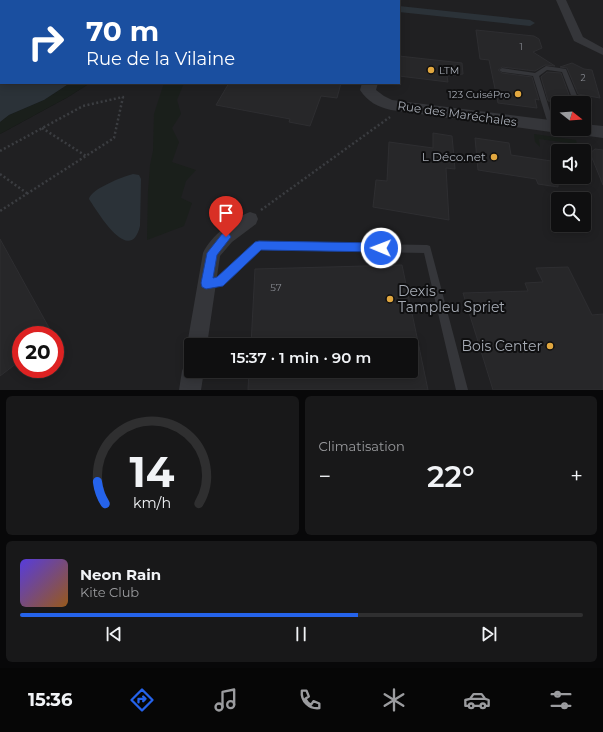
<!DOCTYPE html>
<html lang="fr">
<head>
<meta charset="utf-8">
<style>
  body { margin:0; font-family:Montserrat,sans-serif; background:#181819; color:#f1f3f6; height:100vh; display:flex; flex-direction:column; font-size:15px; white-space:nowrap }
  * { box-sizing:border-box; margin:0 }
  p { font-size:13px; color:#9b9c9f }
  .icon { flex:none; width:22px; height:22px; fill:none; stroke:currentColor; stroke-width:2; stroke-linecap:round; stroke-linejoin:round }
  .map { position:relative; height:390px; overflow:hidden }
  .panel { display:flex; flex-direction:column; gap:6px; padding:6px; background:#080809; flex:1 }
  .panel>* { flex:none }
  .top-card { position:absolute; left:0px; top:0px; width:400px; height:84px; box-shadow:0 2px 10px #0003,0 0 0 1px #2f2f30; background:#1a4fa0; color:#fff; overflow:hidden }
  .needle { width:26px; rotate:107deg }
  .buttons { position:absolute; left:551px; top:96px; display:grid; gap:8px }
  .buttons a { display:grid; place-items:center; width:40px; height:40px; border-radius:4px; background:#0f0f10; box-shadow:0 2px 10px #0003,0 0 0 1px #2f2f30; font-size:20px }
  .speed { position:absolute; left:12px; top:326px; display:flex; gap:8px; font-size:20px; font-weight:700; text-align:center }
  .speed>* { display:grid; place-content:center; width:52px; height:52px; border-radius:50%; background:#0f0f10; box-shadow:0 2px 10px #0003,0 0 0 1px #2f2f30; line-height:1 }
  .speed .limit { border:6px solid #d22; background:#fff; color:#111 }
  .pin { position:absolute; display:grid; place-items:center; width:34px; height:34px; color:#fff; margin:-41px -17px; border-radius:50% 50% 50% 0; rotate:-45deg; box-shadow:0 0 4px #0007 }
  .pin .icon { rotate:45deg }
  .me { position:absolute; width:44px; margin:-22px; rotate:271deg; stroke-linejoin:round; filter:drop-shadow(0 0 3px #0008) }
  .turn { display:flex; align-items:center; gap:14px; height:84px; padding:0 20px; font-size:18px }
  .turn .icon { width:52px; height:52px; stroke-width:2.5 }
  .turn b { display:block; font-size:28px; line-height:34px }
  .big { font-size:30px; font-weight:600; line-height:1.1 }
  .panel .widget { flex:1; display:flex; flex-direction:column; justify-content:center; gap:6px; min-width:0; padding:0 14px; border-radius:6px; background:#181819 }
  .panel .dial { align-items:center; gap:0 }
  .dial svg { height:104px; overflow:visible; fill:none; stroke:#2f2f30; stroke-width:7; stroke-linecap:round; text-anchor:middle }
  .dial text { fill:#f1f3f6; stroke:none }
  .song { display:flex; align-items:center; gap:12px }
  .cover { width:48px; height:48px; border-radius:6px; background:linear-gradient(135deg,hsl(250 70% 55%),hsl(30 70% 35%)) }
  .played { height:4px; border-radius:2px; background:linear-gradient(90deg,#2563eb 60%,#2f2f30 60%) }
  .keys { display:flex; justify-content:space-around; direction:ltr }
  .heat { display:flex; justify-content:space-between; align-items:center; font-size:22px; direction:ltr }
  .panel .tiles { flex:1; display:grid; gap:6px; grid-template-columns:1fr 1fr }
  .widget:last-child { grid-column:span 2 }
  .trip { position:absolute; left:184px; top:338px; width:234px; height:40px; border-radius:4px; background:#0f0f10; box-shadow:0 2px 10px #0003,0 0 0 1px #2f2f30; font-weight:600; line-height:40px; text-align:center }
  .tabs { display:flex; height:64px; justify-content:space-around; align-items:center; background:#060606; color:#9b9c9f }
  .tabs .icon { width:28px; height:28px }
  .tabs .active { color:#2563eb }
  .tabs b { font-size:18px; color:#f1f3f6 }
  .map>svg:first-child { display:block }
  .built { fill:#202022; fill-rule:evenodd }
  .green { fill:#1a1f1b }
  .water { fill:#2b3238 }
  .lines { fill:none; stroke-linecap:round; stroke-linejoin:round }
  .canal { fill:#2b3238; fill-rule:evenodd }
  .building { fill:#272729; stroke:#2e2e31 }
  .path { stroke:#3b3d41; stroke-width:2.5; stroke-dasharray:2 2.5; stroke-linecap:butt }
  .service { fill:#35363a; fill-rule:evenodd }
  .minor { fill:#35363a; fill-rule:evenodd }
  .tertiary { fill:#35363a; fill-rule:evenodd }
  .route { fill:#2563eb; stroke:#184099 }
  .poi-dot { fill:#e1a73f; stroke:#0f0f10; stroke-width:1.5 }
  .labels { text-anchor:middle; stroke-width:4; stroke-linejoin:round; paint-order:stroke }
  .far-number-label { font-size:9px; fill:#868990 }
  .far-poi-label { font-size:10px; fill:#a6abb4; stroke:#0f0f10; text-anchor:start }
  .number-label { font-size:10px; fill:#868990 }
  .street-label { font-size:12px; fill:#a6abb4; stroke:#0f0f10 }
  .poi-label { font-size:12px; fill:#a6abb4; stroke:#0f0f10; text-anchor:end }
  .near-poi-label { font-size:14px; fill:#a6abb4; stroke:#0f0f10; text-anchor:start }
</style>
</head>
<body>
<div class="map">
<svg width="603" height="390" viewBox="0 0 603 390">
  <rect width="100%" height="100%" fill="#141415"/>
  <path class="built" d="M373,0H603V390H0V134L68,97L90,83H399V1ZM558,103H584V129H558ZM558,151H584V177H558ZM558,199H584V225H558ZM21,335H55V369H21ZM191,345H411V371H191Z"/>
  <g class="green">
    <polygon points="70,83 90,83 68,97 0,134 0,122 9,115 44,100"/>
    <polygon points="164,83 184,83 177,100 181,114 172,128 179,142 172,162 196,170 186,181 181,198 192,203 184,226 147,240 148,191 150,165 153,151 154,114"/>
    <polygon points="534,134 576,140 577,144 539,139 540,147 535,142"/>
  </g>
  <g class="water">
    <polygon points="2,83 70,83 44,100 9,115 0,122 0,84"/>
    <path d="M133,174L139,175L141,179L140,226C130,267 97,211 89,199C91,189 122,177 133,174Z"/>
  </g>
  <g class="lines">
    <g class="canal">
      <polygon points="317,0 335,0 336,1 318,1"/>
      <polygon points="399,6 530,20 535,23 530,26 399,12"/>
    </g>
  </g>
  <g class="building">
    <polygon points="476,30 524,35 534,36 539,39 542,48 533,52 555,66 545,65 535,71 502,67 498,70 502,73 532,77 539,100 535,99 537,108 498,103 489,60 480,59"/>
    <polygon points="399,56 462,63 463,74 447,76 448,82 399,76"/>
    <polygon points="572,63 584,69 592,70 600,98 578,94 567,68 560,67"/>
    <polygon points="547,72 561,73 572,103 548,101 541,77"/>
    <polygon points="229,83 341,83 337,98 321,96 310,126 289,122 290,119 216,105"/>
    <polygon points="433,133 452,136 455,169 446,168 449,220 373,207 376,180 387,181 389,142 433,148"/>
    <polygon points="475,138 509,143 511,155 558,162 558,187 538,184 536,179 478,170"/>
    <polygon points="595,149 603,150 603,185 590,153"/>
    <polygon points="0,239 53,335 21,335 21,360 0,376"/>
    <polygon points="402,265 428,390 248,390 249,371 411,371 411,345 251,345 255,269"/>
    <polygon points="568,267 592,315 603,314 603,390 493,390 463,293 528,291 525,283 543,282 536,268"/>
  </g>
  <g class="lines">
    <g class="path">
      <polyline points="42,128 86,156"/>
      <polyline points="0,151 83,106 123,97 114,138 0,211"/>
      <polyline points="0,174 28,194"/>
      <polyline points="261,210 390,117"/>
    </g>
    <g class="service">
      <polygon points="546,66 566,69 580,103 574,103 562,72 547,70 539,76 555,127 552,129 549,127 533,76 502,72 499,70 502,68 535,73"/>
      <polygon points="259,242 427,245 430,246 468,390 456,390 424,253 261,250 222,285 206,288 203,286 201,283 203,280 217,278 256,243"/>
    </g>
    <g class="minor">
      <polygon points="556,0 566,0 583,37 603,48 603,55 574,41"/>
      <path d="M250,212L256,214L258,219L256,224L232,242L220,256L207,345H191V353L190,352L187,345L203,253C210,237 234,218 250,212Z"/>
      <polygon points="191,361 191,371 204,371 201,390 179,390 182,371 185,363"/>
    </g>
    <path class="tertiary" d="M362,83H378L376,90L384,96L392,100L558,121V129H584V124L603,126V138L566,133L564,131L558,133L391,110C378,107 368,102 360,90Z"/>
  </g>
  <polygon class="route" points="226,233 229,234 231,237 217,255 213,278 217,277 255,242 259,241 381,243 384,244 386,248 384,251 381,252 261,250 223,286 206,289 202,287 201,283 207,253 222,234"/>
  <g class="poi-dot">
    <circle cx="431" cy="70" r="4"/>
    <circle cx="518" cy="94" r="4"/>
    <circle cx="494" cy="157" r="4"/>
    <circle cx="390" cy="299" r="4"/>
    <circle cx="550" cy="346" r="4"/>
  </g>
  <g class="labels">
    <g class="far-number-label">
      <text x="521" y="50">1</text>
      <text x="583" y="81">2</text>
    </g>
    <g class="far-poi-label">
      <text x="439" y="74">LTM</text>
      <text x="510" y="98" text-anchor="end">123 CuiséPro</text>
    </g>
    <g class="number-label">
      <text x="276" y="291">57</text>
    </g>
    <g class="street-label">
      <text transform="translate(457 114) rotate(8)" y="4">Rue des Maréchales</text>
    </g>
    <g class="poi-label">
      <text x="486" y="161">L Déco.net</text>
    </g>
    <g class="near-poi-label">
      <text x="398" y="296">Dexis -<tspan x="398" dy="16">Tampleu Spriet</tspan></text>
      <text x="542" y="351" text-anchor="end">Bois Center</text>
    </g>
  </g>
</svg>
<div class="buttons">
<a><svg class="needle" viewBox="-14 -14 28 28"><path d="M0-13l5 13h-10z" fill="#e53935"/><path d="M0 13l5-13h-10z" fill="#9b9c9f"/></svg></a>
<a><svg class="icon" aria-label="sound" viewBox="0 0 24 24"><path d="M4 9h4l5-4v14l-5-4H4zM17 9q2 3 0 6"/></svg></a>
<a><svg class="icon" aria-label="search" viewBox="0 0 24 24"><circle cx="10" cy="10" r="6"/><path d="M15 15l6 6"/></svg></a>
</div>
<div class="speed"><div class="limit">20</div></div>
<div class="pin" style="left:226px;top:237px;background:#d93025"><svg class="icon" aria-label="arrive" viewBox="0 0 24 24"><path d="M6 21V4h12l-3 4 3 4H6"/></svg></div>
<svg class="me" style="left:381px;top:248px" viewBox="-20 -20 40 40"><circle r="17" fill="#2563eb" stroke="#fff" stroke-width="3"/><path d="M0-11L8 9 0 5-8 9z" fill="#fff"/></svg>
<div class="trip">15:37 · 1 min · 90 m</div>
<div class="top-card">
<div class="turn"><svg class="icon" aria-label="right" viewBox="0 0 24 24"><path d="M7 20v-9h11M14 6l5 5-5 5"/></svg><div><b>70 m</b>Rue de la Vilaine</div></div>
</div>
</div>
<section class="panel">
<div class="tiles">
<div class="widget dial"><svg viewBox="0 0 100 80">
<path d="M14 69A42 42 0 1 1 86 69"/>
<path d="M14 69A42 42 0 0 1 8 52" stroke="#2563eb"/>
<text x="50" y="56" font-size="32" font-weight="700">14</text>
<text x="50" y="72" font-size="11">km/h</text>
</svg></div>
<div class="widget"><p>Climatisation</p>
<div class="heat"><a>−</a><b class="big">22°</b><a>+</a></div>
</div>
<div class="widget">
<div class="song"><i class="cover"></i><div><b>Neon Rain</b><p>Kite Club</p></div></div>
<div class="played"></div>
<div class="keys"><svg class="icon" aria-label="previous" viewBox="0 0 24 24"><path d="M18 5L8 12l10 7zM5 5v14"/></svg><svg class="icon" aria-label="pause" viewBox="0 0 24 24"><path d="M8 5v14M16 5v14"/></svg><svg class="icon" aria-label="next" viewBox="0 0 24 24"><path d="M6 5l10 7-10 7zM19 5v14"/></svg></div>
</div>
</div>
</section>
<nav class="tabs">
<b>15:36</b>
<svg class="icon active" aria-label="directions" viewBox="0 0 24 24"><path d="M12 3l9 9-9 9-9-9zM9 14v-3h6M13 9l2 2-2 2"/></svg>
<svg class="icon" aria-label="music" viewBox="0 0 24 24"><path d="M9 18V5l10-2v13"/><circle cx="6" cy="18" r="3"/><circle cx="16" cy="16" r="3"/></svg>
<svg class="icon" aria-label="phone" viewBox="0 0 24 24"><path d="M5 4h4l2 5-3 2q2 4 5 5l2-3 5 2v4C11 20 4 13 5 4z"/></svg>
<svg class="icon" aria-label="climate" viewBox="0 0 24 24"><path d="M12 3v18M4 7l16 10M4 17L20 7"/></svg>
<svg class="icon" aria-label="car" viewBox="0 0 24 24"><path d="M5 17H2v-5l4-1 3-4h7l3 4 3 1v5h-3M9 17h6M6 11h13"/><circle cx="7" cy="17" r="2"/><circle cx="17" cy="17" r="2"/></svg>
<svg class="icon" aria-label="filters" viewBox="0 0 24 24"><path d="M4 7h16M4 17h16"/><circle cx="9" cy="7" r="2"/><circle cx="15" cy="17" r="2"/></svg>
</nav>
</body>
</html>
